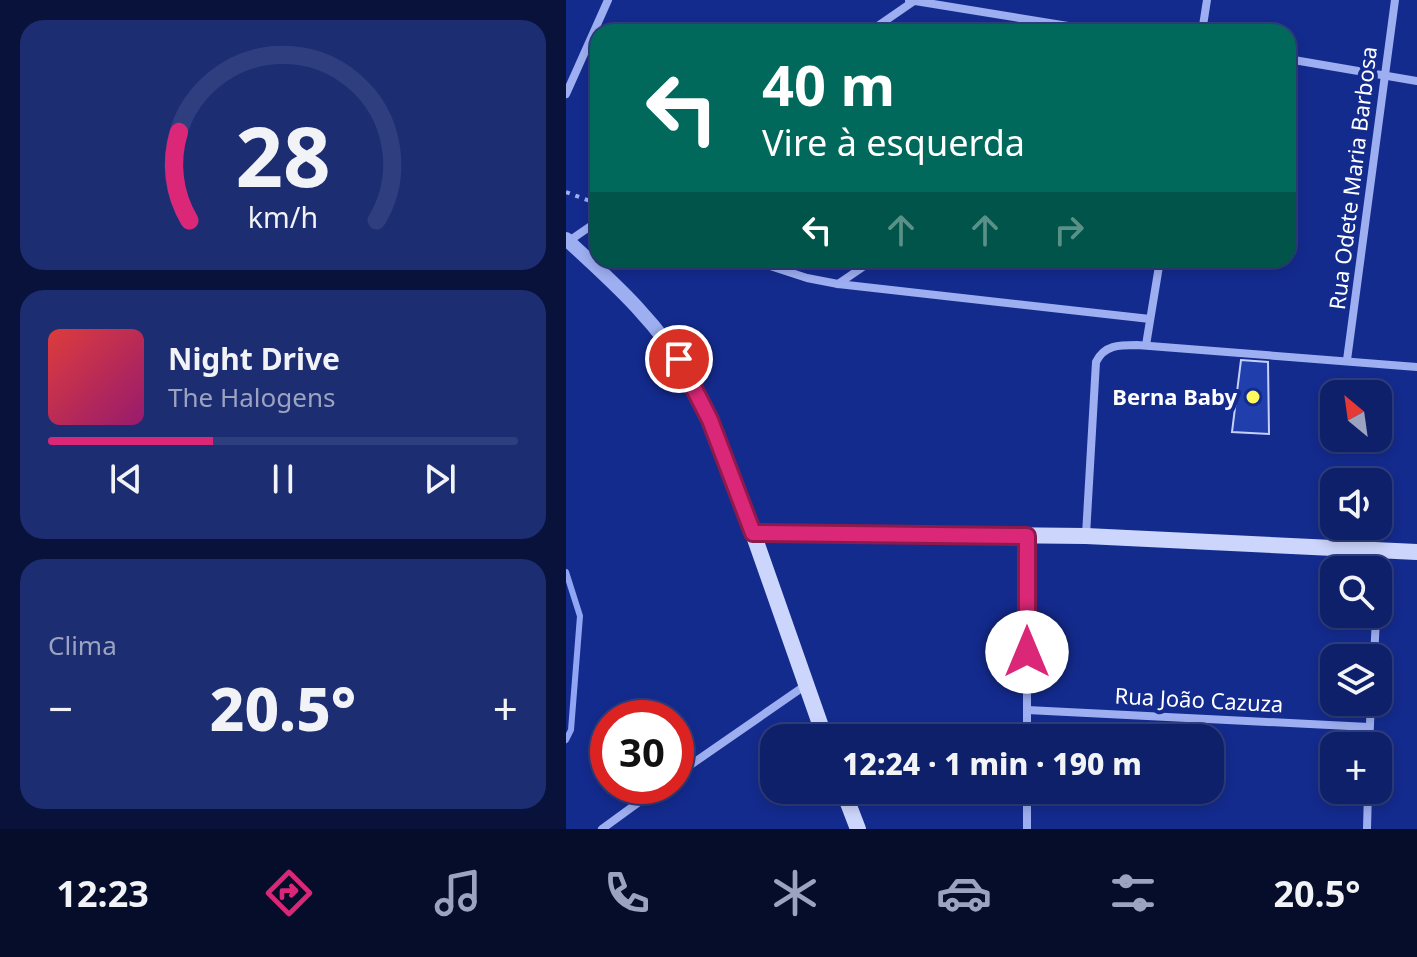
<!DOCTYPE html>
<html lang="pt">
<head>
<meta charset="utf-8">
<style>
  body { margin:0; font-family:"Noto Sans",sans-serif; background:#1d2d72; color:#f1f3f6; height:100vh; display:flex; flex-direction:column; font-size:30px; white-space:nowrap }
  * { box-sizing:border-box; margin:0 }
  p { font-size:26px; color:#9ba3c1 }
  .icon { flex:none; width:44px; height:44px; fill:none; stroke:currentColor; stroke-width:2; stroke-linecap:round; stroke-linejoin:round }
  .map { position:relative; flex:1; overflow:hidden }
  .drawer { display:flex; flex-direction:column; gap:20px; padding:20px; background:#08123a; width:566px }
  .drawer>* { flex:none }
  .hud { position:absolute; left:24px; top:24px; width:706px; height:244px; border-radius:24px; box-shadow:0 4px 12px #0003,0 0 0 2px #2f3e7e; background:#00695c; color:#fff; overflow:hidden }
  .needle { width:52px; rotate:331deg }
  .controls { position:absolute; left:754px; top:380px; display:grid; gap:16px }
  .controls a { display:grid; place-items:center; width:72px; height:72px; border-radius:16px; background:#0f206a; box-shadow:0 4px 12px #0003,0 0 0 2px #2f3e7e; font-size:40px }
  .speed { position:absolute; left:24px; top:700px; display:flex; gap:16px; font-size:40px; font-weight:700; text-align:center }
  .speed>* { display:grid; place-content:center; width:104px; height:104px; border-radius:50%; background:#0f206a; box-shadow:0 4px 12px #0003,0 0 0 2px #2f3e7e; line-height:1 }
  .speed .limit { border:12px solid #d22; background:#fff; color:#111 }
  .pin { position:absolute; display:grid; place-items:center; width:68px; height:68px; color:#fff; margin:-34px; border:4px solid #fff; border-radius:50%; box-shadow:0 2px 8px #0007 }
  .me { position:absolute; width:88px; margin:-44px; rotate:0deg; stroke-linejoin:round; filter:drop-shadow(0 0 6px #0008) }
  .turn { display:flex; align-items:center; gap:28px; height:168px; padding:0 40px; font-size:36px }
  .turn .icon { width:104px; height:104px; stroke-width:2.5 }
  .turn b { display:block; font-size:56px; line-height:68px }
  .lanes { display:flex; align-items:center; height:76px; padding:0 40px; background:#0003; justify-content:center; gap:40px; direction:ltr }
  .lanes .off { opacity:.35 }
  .big { font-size:60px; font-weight:800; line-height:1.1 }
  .drawer .widget { flex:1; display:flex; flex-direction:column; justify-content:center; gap:12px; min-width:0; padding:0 28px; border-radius:24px; background:#1d2d72 }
  .drawer .dial { align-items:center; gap:0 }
  .dial svg { height:208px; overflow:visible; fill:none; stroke:#2f3e7e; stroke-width:7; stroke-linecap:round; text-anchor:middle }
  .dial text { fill:#f1f3f6; stroke:none }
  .song { display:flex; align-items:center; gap:24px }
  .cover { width:96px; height:96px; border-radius:12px; background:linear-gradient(135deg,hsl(0 70% 55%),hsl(320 70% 35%)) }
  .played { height:8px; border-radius:4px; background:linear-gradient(90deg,#db2777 35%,#2f3e7e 35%) }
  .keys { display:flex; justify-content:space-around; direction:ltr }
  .heat { display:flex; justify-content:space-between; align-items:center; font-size:44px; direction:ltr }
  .trip { position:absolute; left:194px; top:724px; width:464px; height:80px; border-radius:24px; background:#0f206a; box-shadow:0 4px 12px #0003,0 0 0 2px #2f3e7e; font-weight:800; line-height:80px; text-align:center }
  .tab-bar { display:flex; height:128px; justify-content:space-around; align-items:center; background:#060d2a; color:#9ba3c1 }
  .tab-bar .icon { width:56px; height:56px }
  .tab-bar .current { color:#db2777 }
  .tab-bar b { font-size:36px; color:#f1f3f6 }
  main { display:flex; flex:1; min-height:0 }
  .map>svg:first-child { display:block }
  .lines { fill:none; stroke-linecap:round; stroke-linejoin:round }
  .stream { stroke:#90a6f4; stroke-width:6 }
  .building { fill:#213ead; stroke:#c5d0fc; stroke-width:2 }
  .path { stroke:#9eaff1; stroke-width:4; stroke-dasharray:4 6; stroke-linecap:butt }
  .minor { stroke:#9eaff1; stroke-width:8 }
  .tertiary { stroke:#9eaff1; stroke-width:14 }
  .secondary { stroke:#ccd5fb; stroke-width:16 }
  .route-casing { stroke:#8e194d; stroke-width:20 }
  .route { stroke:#db2777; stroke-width:14 }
  .poi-dot { fill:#fff85e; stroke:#142b8e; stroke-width:3 }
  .labels { text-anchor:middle; stroke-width:8; stroke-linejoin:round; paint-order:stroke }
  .street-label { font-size:22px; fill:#fff; stroke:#142b8e }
  .poi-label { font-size:22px; font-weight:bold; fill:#fff; stroke:#142b8e; text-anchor:end }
</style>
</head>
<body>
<main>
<section class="drawer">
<div class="widget dial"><svg viewBox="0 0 100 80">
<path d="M14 69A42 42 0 1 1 86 69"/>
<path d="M14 69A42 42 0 0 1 10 35" stroke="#db2777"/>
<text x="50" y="56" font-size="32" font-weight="700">28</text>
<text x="50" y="72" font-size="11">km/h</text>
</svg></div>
<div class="widget">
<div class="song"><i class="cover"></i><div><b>Night Drive</b><p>The Halogens</p></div></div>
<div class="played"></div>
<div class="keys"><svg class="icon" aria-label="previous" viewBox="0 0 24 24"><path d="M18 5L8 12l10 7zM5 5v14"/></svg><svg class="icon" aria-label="pause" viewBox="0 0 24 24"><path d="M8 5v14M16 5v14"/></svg><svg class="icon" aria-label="next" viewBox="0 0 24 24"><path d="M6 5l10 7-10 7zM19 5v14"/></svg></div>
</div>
<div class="widget"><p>Clima</p>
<div class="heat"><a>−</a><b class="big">20.5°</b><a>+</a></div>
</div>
</section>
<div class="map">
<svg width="851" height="829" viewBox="0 0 851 829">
  <rect width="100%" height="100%" fill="#142b8e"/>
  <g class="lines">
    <polyline class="stream" points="0,572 14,616 5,730 0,740"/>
  </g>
  <polygon class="building" points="675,360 702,362 703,434 666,432"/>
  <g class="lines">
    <polyline class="path" points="0,192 32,204"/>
    <g class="minor">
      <polyline points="343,0 539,32"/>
      <polyline points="303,32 348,1"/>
      <polyline points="636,32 641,0"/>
      <polyline points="722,59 851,81"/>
      <polyline points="0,94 42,0"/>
      <polyline points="0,243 32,221"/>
      <polyline points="186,260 241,278 272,284 584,319"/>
      <polyline points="272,284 307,260"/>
      <polyline points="580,345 594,260"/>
      <polyline points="781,360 829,0"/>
      <path d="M520,535L530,362C538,345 553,345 571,345L851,367"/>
      <polyline points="461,536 461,738"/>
      <polyline points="808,658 810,618"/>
      <polyline points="461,710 803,727"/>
      <polyline points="803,746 805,702"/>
      <polyline points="110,775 240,685"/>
      <polyline points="36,829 95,786"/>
      <polyline points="461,829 461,790"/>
      <polyline points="801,829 802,790"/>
    </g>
    <path class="tertiary" d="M0,239C47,282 94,324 125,380C152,427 168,482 187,533"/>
    <g class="secondary">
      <polyline points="259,738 187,533 520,536 851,552"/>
      <polyline points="277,790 292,829"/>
    </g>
  </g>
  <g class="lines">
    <defs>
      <polyline id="route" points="113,359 144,420 187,533 461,536 461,652"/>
    </defs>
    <use href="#route" class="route-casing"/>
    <use href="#route" class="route"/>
  </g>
  <circle class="poi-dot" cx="687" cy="397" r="8"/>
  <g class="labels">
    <g class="street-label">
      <text transform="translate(787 178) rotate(-83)" y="8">Rua Odete Maria Barbosa</text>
      <text transform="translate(633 700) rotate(3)" y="8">Rua João Cazuza</text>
    </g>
    <g class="poi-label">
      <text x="671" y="405">Berna Baby</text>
    </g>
  </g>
</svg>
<div class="controls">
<a><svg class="needle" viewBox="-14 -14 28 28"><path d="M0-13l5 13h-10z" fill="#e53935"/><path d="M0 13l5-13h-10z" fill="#9ba3c1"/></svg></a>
<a><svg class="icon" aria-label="sound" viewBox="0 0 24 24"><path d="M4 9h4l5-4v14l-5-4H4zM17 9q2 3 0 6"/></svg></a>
<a><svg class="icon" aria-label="search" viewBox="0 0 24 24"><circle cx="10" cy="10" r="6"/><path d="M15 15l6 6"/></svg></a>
<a><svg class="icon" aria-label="layers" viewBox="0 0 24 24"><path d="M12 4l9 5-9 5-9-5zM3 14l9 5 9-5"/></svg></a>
<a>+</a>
</div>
<div class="speed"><div class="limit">30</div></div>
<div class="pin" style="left:113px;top:359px;background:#d93025"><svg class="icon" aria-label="arrive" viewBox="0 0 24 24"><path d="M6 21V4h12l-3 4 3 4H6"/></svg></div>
<svg class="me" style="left:461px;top:652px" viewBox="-20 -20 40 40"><circle r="19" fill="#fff"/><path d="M0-13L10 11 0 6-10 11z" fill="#db2777"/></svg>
<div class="trip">12:24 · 1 min · 190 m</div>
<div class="hud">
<div class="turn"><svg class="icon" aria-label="left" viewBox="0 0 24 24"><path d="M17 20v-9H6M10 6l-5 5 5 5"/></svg><div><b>40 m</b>Vire à esquerda</div></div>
<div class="lanes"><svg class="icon" aria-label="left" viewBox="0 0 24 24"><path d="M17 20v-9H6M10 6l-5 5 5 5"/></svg><svg class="icon off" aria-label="ahead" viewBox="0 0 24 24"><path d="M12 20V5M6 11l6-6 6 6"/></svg><svg class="icon off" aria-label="ahead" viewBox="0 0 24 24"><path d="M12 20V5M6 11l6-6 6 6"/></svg><svg class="icon off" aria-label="right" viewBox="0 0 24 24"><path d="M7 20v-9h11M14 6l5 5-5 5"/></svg></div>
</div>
</div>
</main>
<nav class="tab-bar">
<b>12:23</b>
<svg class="icon current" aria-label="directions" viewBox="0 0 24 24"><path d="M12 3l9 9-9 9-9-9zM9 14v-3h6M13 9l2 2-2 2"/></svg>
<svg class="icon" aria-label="music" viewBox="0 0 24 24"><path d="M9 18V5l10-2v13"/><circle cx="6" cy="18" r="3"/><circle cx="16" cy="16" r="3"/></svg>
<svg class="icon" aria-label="phone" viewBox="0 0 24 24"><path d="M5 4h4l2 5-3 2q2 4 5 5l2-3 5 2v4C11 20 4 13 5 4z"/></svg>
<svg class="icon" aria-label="climate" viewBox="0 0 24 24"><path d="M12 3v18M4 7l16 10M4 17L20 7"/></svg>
<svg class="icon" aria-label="car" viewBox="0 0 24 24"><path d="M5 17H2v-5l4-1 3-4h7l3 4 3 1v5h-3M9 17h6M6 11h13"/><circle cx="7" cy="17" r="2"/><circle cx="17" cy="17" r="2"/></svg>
<svg class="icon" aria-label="filters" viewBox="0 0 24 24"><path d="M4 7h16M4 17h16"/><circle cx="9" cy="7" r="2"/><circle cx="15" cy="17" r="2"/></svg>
<b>20.5°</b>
</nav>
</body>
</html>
